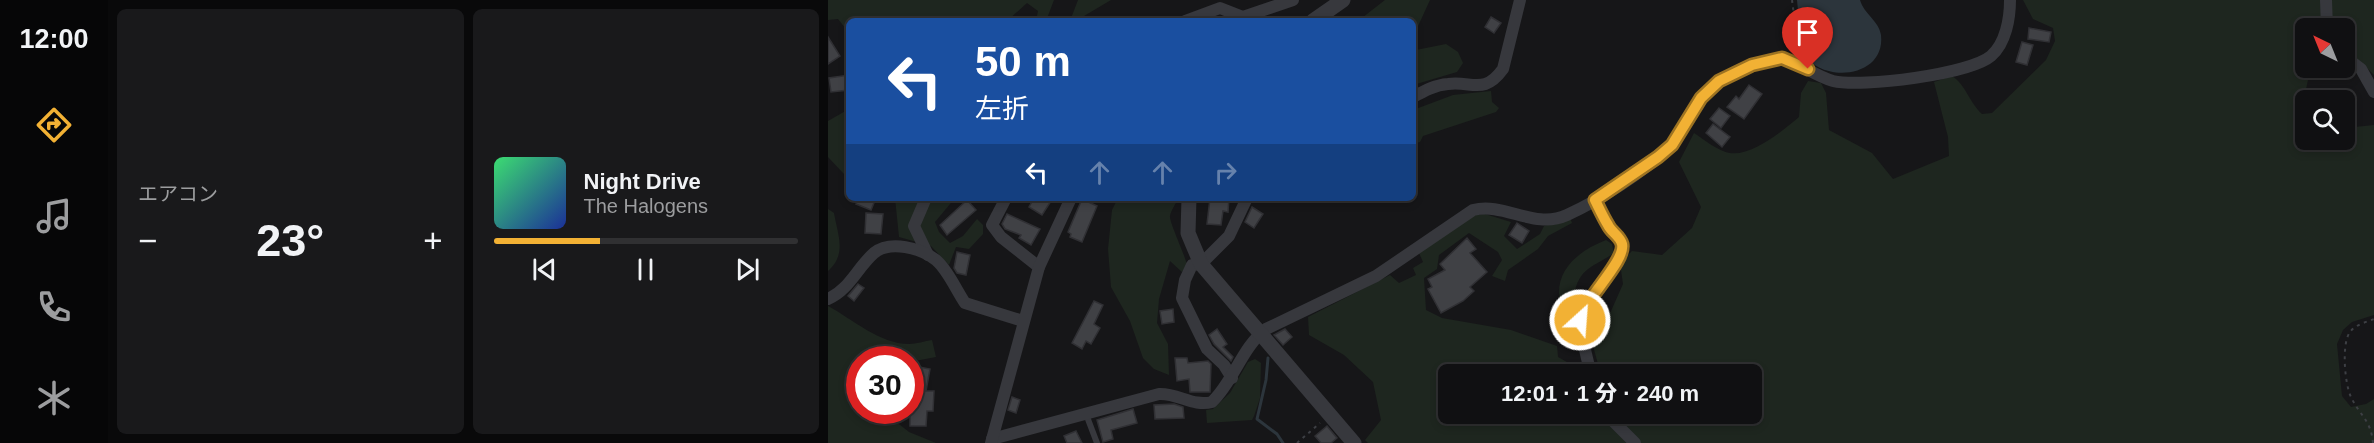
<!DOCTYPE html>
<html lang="ja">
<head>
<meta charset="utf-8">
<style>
  body { margin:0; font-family:Helvetica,"Noto Sans JP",sans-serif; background:#19191b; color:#f1f3f6; height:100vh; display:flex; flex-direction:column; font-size:22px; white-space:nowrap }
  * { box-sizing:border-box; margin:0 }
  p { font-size:20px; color:#9c9d9f }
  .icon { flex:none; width:33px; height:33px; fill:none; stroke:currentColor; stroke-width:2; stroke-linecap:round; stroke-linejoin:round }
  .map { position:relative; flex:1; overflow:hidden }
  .drawer { display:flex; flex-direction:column; gap:9px; padding:9px; background:#09090a; width:720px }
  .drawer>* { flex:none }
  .hud { position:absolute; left:18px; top:18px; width:570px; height:183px; border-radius:9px; box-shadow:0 3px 9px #0003,0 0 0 2px #303032; background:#1a4fa0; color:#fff; overflow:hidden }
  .needle { width:39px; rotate:317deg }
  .controls { position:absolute; left:1467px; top:18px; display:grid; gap:12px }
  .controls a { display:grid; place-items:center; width:60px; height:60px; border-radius:9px; background:#101012; box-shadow:0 3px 9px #0003,0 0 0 2px #303032; font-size:30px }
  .speed { position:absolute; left:18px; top:346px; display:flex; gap:12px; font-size:30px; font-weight:700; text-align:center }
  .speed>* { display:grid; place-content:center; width:78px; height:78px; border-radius:50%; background:#101012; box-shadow:0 3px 9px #0003,0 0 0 2px #303032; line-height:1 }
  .speed .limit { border:9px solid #d22; background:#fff; color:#111 }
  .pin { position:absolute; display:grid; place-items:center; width:51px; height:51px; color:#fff; margin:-62px -26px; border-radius:50% 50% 50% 0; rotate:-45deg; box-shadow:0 0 6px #0007 }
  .pin .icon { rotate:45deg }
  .me { position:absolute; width:66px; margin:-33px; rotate:26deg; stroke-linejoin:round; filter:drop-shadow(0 0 4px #0008) }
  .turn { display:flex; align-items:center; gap:21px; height:126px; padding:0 30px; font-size:27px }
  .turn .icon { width:78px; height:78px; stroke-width:2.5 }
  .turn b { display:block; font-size:42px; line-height:51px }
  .lanes { display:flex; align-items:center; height:57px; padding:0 30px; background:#0003; justify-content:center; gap:30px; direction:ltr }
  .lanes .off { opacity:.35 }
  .big { font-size:45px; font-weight:800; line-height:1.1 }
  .drawer .tile { flex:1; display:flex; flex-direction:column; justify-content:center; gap:9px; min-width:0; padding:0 21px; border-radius:9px; background:#19191b }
  .song { display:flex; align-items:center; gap:18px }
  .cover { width:72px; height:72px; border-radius:9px; background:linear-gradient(135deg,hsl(140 70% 55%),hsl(230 70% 35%)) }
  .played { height:6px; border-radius:3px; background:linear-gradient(90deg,#f2b134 35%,#303032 35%) }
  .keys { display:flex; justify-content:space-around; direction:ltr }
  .heat { display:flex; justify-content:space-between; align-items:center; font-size:33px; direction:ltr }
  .drawer .tiles { flex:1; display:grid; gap:9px; grid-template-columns:repeat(2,1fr) }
  .trip { position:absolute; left:610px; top:364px; width:324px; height:60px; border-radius:9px; background:#101012; box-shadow:0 3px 9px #0003,0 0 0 2px #303032; font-weight:800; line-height:60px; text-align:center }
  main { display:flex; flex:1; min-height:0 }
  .dock { display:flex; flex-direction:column; width:108px; justify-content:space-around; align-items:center; background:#060607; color:#9c9d9f }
  .dock .icon { width:42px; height:42px }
  .dock .selected { color:#f2b134 }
  .dock b { font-size:27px; color:#f1f3f6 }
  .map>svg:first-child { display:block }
  .green { fill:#1e261f; fill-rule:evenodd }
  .water { fill:#2c353c }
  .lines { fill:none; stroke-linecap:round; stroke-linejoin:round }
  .stream { stroke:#2c353c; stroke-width:3 }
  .building { fill:#404145; stroke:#303034; stroke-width:1.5 }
  .path { stroke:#3d3f44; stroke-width:2; stroke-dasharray:3 4.5; stroke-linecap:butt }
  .service { stroke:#37383d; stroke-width:6 }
  .minor { stroke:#37383d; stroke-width:12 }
  .tertiary { stroke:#37383d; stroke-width:15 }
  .route-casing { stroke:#9d7322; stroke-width:15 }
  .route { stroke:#f2b134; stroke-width:10 }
</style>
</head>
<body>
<main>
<nav class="dock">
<b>12:00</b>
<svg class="icon selected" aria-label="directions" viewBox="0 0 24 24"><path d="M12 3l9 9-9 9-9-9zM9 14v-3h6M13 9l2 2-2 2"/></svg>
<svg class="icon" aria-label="music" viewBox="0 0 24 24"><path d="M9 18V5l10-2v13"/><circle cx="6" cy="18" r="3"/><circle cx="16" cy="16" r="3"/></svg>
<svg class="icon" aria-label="phone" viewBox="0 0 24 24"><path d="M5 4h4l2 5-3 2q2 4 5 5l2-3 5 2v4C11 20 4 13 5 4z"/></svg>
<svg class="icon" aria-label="climate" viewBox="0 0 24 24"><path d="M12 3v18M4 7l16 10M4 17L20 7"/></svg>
</nav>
<section class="drawer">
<div class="tiles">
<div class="tile"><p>エアコン</p>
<div class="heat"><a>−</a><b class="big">23°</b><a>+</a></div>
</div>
<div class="tile">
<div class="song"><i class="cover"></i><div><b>Night Drive</b><p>The Halogens</p></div></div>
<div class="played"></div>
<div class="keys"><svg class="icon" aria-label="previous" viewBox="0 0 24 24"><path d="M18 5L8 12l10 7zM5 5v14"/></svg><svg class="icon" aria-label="pause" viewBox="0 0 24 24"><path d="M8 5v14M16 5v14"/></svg><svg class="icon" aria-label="next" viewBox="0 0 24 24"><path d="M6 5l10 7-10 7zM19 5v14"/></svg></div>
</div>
</div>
</section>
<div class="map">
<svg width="1546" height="443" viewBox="0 0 1546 443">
  <rect width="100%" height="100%" fill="#161618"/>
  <g class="green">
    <polygon points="0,0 226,0 218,21 208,21 210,11 199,3 179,21 21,21 21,33 10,19 0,20"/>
    <polygon points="250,0 283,0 256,16 253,21 242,21"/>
    <polygon points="557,0 602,0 585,37 585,21 530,21"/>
    <path d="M1195,0H1546V75L1534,63L1480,80L1471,122L1477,123L1478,140H1516L1517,128L1546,125V315L1524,322L1515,330L1509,344L1514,396L1523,407L1538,404L1546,399V443H540L537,440L553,420L545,382L516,355L481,335L480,317L562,275L571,283L588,275L585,268L595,262L591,253L646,215L657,214L683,222L676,236L689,249L712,234L716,226L742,218L744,223L720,236L710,249L680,270L677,281L664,276L674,260L670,252L641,233L611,255L609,269L596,278L598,310L614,318L683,330L729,346L730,357L753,370L754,375H621V414H924V375H773L761,331L765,325L779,320L795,284L792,263L804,251L834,255L864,228L873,207L851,162L866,133C875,139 885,147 895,151C918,162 954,131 971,117L973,93L980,81L993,83L998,93L1001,130L1044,153L1065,179L1121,156L1120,137L1106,82L1124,76C1138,85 1141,102 1154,114L1164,113L1218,60L1227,41L1225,28L1205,19ZM1478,28H1516V68H1478Z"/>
    <polygon points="585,44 588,50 618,44 630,52 635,63 629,72 585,85"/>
    <polygon points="663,91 664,102 671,108 668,112 595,136 592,142 585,144 585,110 625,95"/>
    <polygon points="21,109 21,171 16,174 0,157 0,121"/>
    <polygon points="67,198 127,198 107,222 111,232 122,243 135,236 149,219 155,225 155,234 141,249 128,247 121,265 103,246 71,237"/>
    <path d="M290,198H350C348,204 343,210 342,216C341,222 357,255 359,265L354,272L342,261L331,299L329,323L340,344L341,375L326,369L315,358L302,321L283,287L280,249L284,210Z"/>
    <path d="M0,209L6,213C10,236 19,254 0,271Z"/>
    <path d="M778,240L784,244L786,253C762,269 749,268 745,302C744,308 746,314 744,321L737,317C736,310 731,301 731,294C730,266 755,249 778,240Z"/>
    <path d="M0,306C24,319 52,344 81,344C88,344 97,341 104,340L108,357L87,361L83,365L82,360H32V411H65L67,421L81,432L108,443H0Z"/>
    <polygon points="427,359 433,363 432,398 426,416 424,420 379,423 378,410 385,409 402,393 420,362"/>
  </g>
  <path class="water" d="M969,0H1032C1036,14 1051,21 1053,35C1058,80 989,84 975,51C969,37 971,15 969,0Z"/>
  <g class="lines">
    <polyline class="stream" points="440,358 438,380 429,419 449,434 455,443"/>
  </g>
  <g class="building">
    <polygon points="663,17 673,23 666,33 657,27"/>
    <polygon points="1201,28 1223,32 1221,42 1200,39"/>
    <polygon points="0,37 12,56 0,64"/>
    <polygon points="1194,42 1205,45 1199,65 1188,62"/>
    <polygon points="21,75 21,90 3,92 1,78"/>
    <polygon points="921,85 934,94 916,119 899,107 908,96 911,99"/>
    <polygon points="891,108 902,116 893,128 882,119"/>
    <polygon points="885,124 902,137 894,147 878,133"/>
    <polygon points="31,198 48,198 43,210 28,204"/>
    <polygon points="206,198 225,198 214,215 201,207"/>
    <polygon points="382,198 401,198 400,212 395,211 393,225 379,224"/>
    <polygon points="254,199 269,206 254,242 242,237 243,234 240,232"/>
    <polygon points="139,200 148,210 119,235 112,225"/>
    <polygon points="424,207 435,214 426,228 417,222"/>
    <polygon points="38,213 55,214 53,234 37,233"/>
    <polygon points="179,214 212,229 203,245 191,238 193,235 177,229 174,224"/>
    <polygon points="689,223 701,231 694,243 681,235"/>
    <polygon points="639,238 648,249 642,253 659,272 642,287 646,291 635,301 613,313 600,289 604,287 600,279 617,270 612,264"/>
    <polygon points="129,252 142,255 138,275 129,273 126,268"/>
    <polygon points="30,284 36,288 26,301 20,296"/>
    <polygon points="266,301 275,305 266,324 272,328 263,344 258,341 254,349 244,343"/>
    <polygon points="345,309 346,322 334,324 332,311"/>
    <polygon points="389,329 399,344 395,347 405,357 403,361 386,344 381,335"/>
    <polygon points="457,329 464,337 455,345 446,335"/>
    <polygon points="347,358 359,358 360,363 380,361 383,364 382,392 362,392 361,379 349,381"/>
    <polygon points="91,367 102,369 98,391 106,391 105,411 99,411 98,426 82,426 82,387 85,387"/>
    <polygon points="184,397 192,400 188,413 180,410"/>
    <polygon points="346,404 355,407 356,418 327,419 326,405"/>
    <polygon points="305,409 309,423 283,430 285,439 275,442 269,420"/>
    <polygon points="499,426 509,438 503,443 493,443 487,436"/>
    <polygon points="248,431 254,443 239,443 236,436"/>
  </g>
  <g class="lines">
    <g class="path">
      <polyline points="964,0 971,54"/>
      <polyline points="469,443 492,423"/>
      <path d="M1545,443C1543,420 1532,416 1523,397C1517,385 1513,344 1522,332C1527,325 1538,322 1546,319"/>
    </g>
    <polyline class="service" points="258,414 269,443"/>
    <g class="minor">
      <polyline points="1498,0 1499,28"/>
      <polyline points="357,21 392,8 415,17 465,0"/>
      <polyline points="1516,56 1533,69 1546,92"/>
      <path d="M585,97C596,91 607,85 620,84C645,81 656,95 675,69L692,0"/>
      <polyline points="98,198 86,226 100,255"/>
      <polyline points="178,198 164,225 173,237 211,267"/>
      <path d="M0,299C21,290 29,268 46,253C62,240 93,248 108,260C120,270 128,290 137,303L195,321"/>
      <polyline points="763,375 753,333 755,310 792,256 795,247 793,240 781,228 767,200"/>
      <polyline points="404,378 396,365 379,349 354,298 357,280 364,265 373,264 401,236 419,198"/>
      <polyline points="778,414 807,443"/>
      <path d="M164,439L331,394C350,393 365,407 384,402C406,381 414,347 438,329L548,276L645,210C677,202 706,230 739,215C772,200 816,172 841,147C852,136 858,121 866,108C886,77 919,63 954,58C972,63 987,76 1005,81C1034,88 1142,74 1163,56C1178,43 1182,18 1182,0"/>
      <polyline points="163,443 211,267 243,198"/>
    </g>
    <g class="tertiary">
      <polyline points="485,21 515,0"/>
      <polyline points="361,198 360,233 373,264 526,443"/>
    </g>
  </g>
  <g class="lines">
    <defs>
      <path id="route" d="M752,320C757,298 798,261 794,244C792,236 783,232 780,225C775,217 771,208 767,200L830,157L844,145L873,98L891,81L924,65L954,58L980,69"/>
    </defs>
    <use href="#route" class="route-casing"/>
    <use href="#route" class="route"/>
  </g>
</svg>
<div class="controls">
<a><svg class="needle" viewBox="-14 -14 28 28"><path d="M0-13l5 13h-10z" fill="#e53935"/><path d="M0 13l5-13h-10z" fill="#9c9d9f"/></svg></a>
<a><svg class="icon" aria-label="search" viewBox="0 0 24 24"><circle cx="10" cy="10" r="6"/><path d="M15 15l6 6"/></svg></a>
</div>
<div class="speed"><div class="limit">30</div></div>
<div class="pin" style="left:980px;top:69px;background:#d93025"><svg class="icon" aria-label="arrive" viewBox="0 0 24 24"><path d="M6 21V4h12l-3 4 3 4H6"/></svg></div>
<svg class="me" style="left:752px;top:320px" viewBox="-20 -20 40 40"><circle r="17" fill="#f2b134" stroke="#fff" stroke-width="3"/><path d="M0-11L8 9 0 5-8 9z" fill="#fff"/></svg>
<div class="trip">12:01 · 1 分 · 240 m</div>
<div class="hud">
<div class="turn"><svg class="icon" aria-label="left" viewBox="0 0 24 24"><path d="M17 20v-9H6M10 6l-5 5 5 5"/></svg><div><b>50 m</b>左折</div></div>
<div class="lanes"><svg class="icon" aria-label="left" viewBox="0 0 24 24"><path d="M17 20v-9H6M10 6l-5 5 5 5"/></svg><svg class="icon off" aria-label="ahead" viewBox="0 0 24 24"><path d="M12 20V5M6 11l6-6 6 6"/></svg><svg class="icon off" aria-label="ahead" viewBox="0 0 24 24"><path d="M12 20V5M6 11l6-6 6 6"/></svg><svg class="icon off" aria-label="right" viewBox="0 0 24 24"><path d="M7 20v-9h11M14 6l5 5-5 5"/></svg></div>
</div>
</div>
</main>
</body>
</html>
